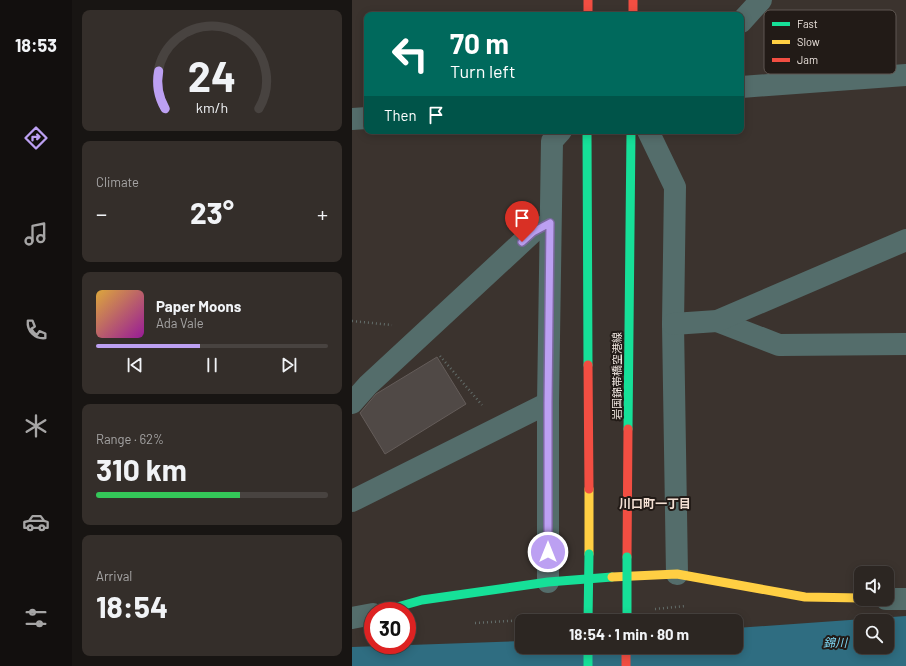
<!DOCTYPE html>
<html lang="en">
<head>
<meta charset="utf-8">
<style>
  body { margin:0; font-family:Barlow,"Noto Sans JP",sans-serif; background:#342e2a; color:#f1f3f6; height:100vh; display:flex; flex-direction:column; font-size:15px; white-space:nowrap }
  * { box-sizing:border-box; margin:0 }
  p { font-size:13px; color:#a6a5a5 }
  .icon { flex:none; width:22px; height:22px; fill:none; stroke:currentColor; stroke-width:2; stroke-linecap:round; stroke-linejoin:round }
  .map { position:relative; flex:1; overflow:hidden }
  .drawer { display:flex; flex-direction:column; gap:10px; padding:10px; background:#181513; width:280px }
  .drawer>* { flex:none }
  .guide { position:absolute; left:12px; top:12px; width:380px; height:122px; border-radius:8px; box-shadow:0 2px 10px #0003,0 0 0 1px #484340; background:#00695c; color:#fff; overflow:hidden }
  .tools { position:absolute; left:502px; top:566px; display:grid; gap:8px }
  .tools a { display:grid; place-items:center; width:40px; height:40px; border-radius:8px; background:#2c2622; box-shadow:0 2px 10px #0003,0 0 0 1px #484340; font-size:20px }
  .speed { position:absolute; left:12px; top:602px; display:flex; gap:8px; font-size:20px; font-weight:700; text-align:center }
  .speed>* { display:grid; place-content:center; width:52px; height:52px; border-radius:50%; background:#2c2622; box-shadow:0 2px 10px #0003,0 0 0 1px #484340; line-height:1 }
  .speed .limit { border:6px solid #d22; background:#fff; color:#111 }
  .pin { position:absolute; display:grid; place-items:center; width:34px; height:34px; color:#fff; margin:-41px -17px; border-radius:50% 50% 50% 0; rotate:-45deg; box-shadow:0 0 4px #0007 }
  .pin .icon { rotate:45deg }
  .me { position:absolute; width:44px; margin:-22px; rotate:0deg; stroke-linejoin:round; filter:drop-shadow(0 0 3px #0008) }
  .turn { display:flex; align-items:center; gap:14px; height:84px; padding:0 20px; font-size:18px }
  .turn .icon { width:52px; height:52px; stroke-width:2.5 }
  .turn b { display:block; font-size:28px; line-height:34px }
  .then { display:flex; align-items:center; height:38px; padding:0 20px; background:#0003; gap:8px; font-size:15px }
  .big { font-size:30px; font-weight:700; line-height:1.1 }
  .drawer .widget { flex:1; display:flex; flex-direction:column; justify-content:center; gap:6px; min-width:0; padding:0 14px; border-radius:8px; background:#342e2a }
  .drawer .dial { align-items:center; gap:0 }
  .dial svg { height:104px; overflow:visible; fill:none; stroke:#484340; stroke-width:7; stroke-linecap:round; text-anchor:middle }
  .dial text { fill:#f1f3f6; stroke:none }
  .song { display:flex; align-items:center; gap:12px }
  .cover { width:48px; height:48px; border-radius:6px; background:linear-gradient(135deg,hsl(40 70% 55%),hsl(300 70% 35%)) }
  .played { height:4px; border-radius:2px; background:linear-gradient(90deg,#bca0f2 45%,#484340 45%) }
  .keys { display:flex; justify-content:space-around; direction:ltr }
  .heat { display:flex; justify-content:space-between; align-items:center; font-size:22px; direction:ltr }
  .charge { height:6px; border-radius:3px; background:linear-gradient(90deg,#34c759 62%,#484340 0) }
  .trip { position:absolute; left:163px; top:614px; width:228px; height:40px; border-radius:8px; background:#2c2622; box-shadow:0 2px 10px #0003,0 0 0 1px #484340; font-weight:700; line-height:40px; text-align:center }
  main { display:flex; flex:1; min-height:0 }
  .dock { display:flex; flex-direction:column; width:72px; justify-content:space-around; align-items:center; background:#120f0e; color:#a6a5a5 }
  .dock .icon { width:28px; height:28px }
  .dock .current { color:#bca0f2 }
  .dock b { font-size:18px; color:#f1f3f6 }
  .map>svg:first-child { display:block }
  .water { fill:#2f6d81; fill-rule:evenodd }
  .building { fill:#504946; stroke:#645c59 }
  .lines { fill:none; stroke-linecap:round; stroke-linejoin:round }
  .path { stroke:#636d6a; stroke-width:2.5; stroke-dasharray:1 3; stroke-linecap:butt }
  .street { stroke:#546d6b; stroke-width:22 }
  .fast { stroke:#16e098; stroke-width:9 }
  .slow { stroke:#ffcf43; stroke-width:9 }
  .jam { stroke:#f24e42; stroke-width:9 }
  .fast-bridge { stroke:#16e098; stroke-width:9 }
  .route-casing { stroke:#7a689d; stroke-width:10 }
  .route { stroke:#bca0f2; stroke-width:7 }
  .labels { text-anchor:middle; stroke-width:4; stroke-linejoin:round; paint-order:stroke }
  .street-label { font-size:11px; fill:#ece3dd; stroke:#221b17 }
  .neighbourhood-label { font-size:12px; font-weight:bold; fill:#f3e0d4; stroke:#221b17 }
  .water-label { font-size:12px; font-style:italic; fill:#7dd5f2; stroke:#221b17 }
  .key { fill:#221b17; stroke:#5f5752; stroke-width:1 }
  .key-label { font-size:11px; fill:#ece3dd }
</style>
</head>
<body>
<main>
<nav class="dock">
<b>18:53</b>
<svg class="icon current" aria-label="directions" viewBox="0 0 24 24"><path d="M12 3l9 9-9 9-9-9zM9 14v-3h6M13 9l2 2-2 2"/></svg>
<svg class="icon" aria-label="music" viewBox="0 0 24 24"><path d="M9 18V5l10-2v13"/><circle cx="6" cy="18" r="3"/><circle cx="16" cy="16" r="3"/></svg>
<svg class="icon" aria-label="phone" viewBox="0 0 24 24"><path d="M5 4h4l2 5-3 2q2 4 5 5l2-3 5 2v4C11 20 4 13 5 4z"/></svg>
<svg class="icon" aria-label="climate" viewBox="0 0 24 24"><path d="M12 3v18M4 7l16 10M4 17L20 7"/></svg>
<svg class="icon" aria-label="car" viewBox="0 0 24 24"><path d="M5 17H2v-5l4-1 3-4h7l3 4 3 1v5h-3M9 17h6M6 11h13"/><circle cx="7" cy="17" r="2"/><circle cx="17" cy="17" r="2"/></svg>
<svg class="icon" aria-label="filters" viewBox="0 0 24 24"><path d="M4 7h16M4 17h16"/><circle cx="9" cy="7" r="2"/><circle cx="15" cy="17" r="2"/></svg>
</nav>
<section class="drawer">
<div class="widget dial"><svg viewBox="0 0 100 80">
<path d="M14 69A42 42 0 1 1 86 69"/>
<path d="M14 69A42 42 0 0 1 9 40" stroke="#bca0f2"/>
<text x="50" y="56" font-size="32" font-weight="700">24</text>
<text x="50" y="72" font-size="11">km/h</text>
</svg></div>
<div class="widget"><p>Climate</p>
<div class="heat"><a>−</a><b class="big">23°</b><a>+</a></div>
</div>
<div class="widget">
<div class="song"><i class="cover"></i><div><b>Paper Moons</b><p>Ada Vale</p></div></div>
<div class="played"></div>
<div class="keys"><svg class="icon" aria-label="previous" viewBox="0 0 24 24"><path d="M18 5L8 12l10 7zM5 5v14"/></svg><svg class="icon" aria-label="pause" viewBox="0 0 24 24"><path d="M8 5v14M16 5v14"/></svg><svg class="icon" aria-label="next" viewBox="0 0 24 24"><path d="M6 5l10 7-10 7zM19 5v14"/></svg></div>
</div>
<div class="widget"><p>Range · 62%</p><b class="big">310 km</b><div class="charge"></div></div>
<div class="widget"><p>Arrival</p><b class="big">18:54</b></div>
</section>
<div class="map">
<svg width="554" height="666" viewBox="0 0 554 666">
  <rect width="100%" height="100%" fill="#3b332e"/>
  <path class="water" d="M554,616V666H0V647L170,641V647H384V628ZM509,621H535V647H509Z"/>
  <polygon class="building" points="85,357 114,404 33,454 8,413 24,394"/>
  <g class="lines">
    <g class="path">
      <polyline points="0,321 40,325"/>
      <polyline points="88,356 130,405"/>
      <polyline points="303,609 334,606"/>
      <polyline points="123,623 208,618"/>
    </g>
    <g class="street">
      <polyline points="389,22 409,0"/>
      <polyline points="389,87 554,75"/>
      <polyline points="0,119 15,118"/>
      <polyline points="296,131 323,187 321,324 325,574"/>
      <polyline points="365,321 427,345 554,344"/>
      <polyline points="321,324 365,321 554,240"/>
      <polyline points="0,403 16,385 181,232 198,223"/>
      <polyline points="0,501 196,403"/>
      <polyline points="196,582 196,403 200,141 209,131"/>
      <polyline points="534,599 554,599"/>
      <polyline points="0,618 21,614"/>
    </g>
    <g class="fast">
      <polyline points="235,131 236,365"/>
      <polyline points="276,429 279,131"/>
      <polyline points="31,611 70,600 196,582 260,577"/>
      <polyline points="236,647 236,666"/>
    </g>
    <g class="slow">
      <polyline points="237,489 237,554"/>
      <polyline points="260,577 325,574 453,597 509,598"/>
    </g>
    <g class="jam">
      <polyline points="236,0 236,15"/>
      <polyline points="281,0 281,15"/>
      <polyline points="236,365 237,489"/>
      <polyline points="275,557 276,429"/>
      <polyline points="274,647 274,666"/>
    </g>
    <g class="fast-bridge">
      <polyline points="275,557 275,621"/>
      <polyline points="236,621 237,554"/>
    </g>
  </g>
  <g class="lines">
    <defs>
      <polyline id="route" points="170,242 181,232 198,223 196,403 196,552"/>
    </defs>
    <use href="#route" class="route-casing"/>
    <use href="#route" class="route"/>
  </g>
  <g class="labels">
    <g class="street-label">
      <text transform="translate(265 376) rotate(-90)" y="4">岩国錦帯橋空港線</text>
    </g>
    <g class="neighbourhood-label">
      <text x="303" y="508">川口町一丁目</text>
    </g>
    <g class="water-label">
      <text x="483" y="647">錦川</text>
    </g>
  </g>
  <rect x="412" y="10" width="132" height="64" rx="6" class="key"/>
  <rect x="420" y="22" width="18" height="4" fill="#16e098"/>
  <rect x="420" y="40" width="18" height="4" fill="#ffcf43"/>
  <rect x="420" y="58" width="18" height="4" fill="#f24e42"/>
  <g class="key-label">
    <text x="445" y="28">Fast</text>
    <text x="445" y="46">Slow</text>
    <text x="445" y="64">Jam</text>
  </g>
</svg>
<div class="tools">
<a><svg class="icon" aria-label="sound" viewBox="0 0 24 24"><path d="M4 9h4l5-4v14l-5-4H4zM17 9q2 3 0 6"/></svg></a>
<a><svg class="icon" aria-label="search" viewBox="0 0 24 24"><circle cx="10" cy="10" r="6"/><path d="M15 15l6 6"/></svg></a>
</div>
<div class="speed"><div class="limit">30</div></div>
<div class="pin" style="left:170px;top:242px;background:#d93025"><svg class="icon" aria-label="arrive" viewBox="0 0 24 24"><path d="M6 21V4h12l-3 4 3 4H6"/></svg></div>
<svg class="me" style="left:196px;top:552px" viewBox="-20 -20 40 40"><circle r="17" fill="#bca0f2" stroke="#fff" stroke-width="3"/><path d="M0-11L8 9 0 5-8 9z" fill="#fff"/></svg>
<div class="trip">18:54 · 1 min · 80 m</div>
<div class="guide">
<div class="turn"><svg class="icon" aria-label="left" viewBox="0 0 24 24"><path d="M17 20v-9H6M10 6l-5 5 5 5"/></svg><div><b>70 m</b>Turn left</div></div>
<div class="then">Then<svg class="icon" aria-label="arrive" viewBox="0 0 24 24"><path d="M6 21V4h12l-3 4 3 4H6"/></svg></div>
</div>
</div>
</main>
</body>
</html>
